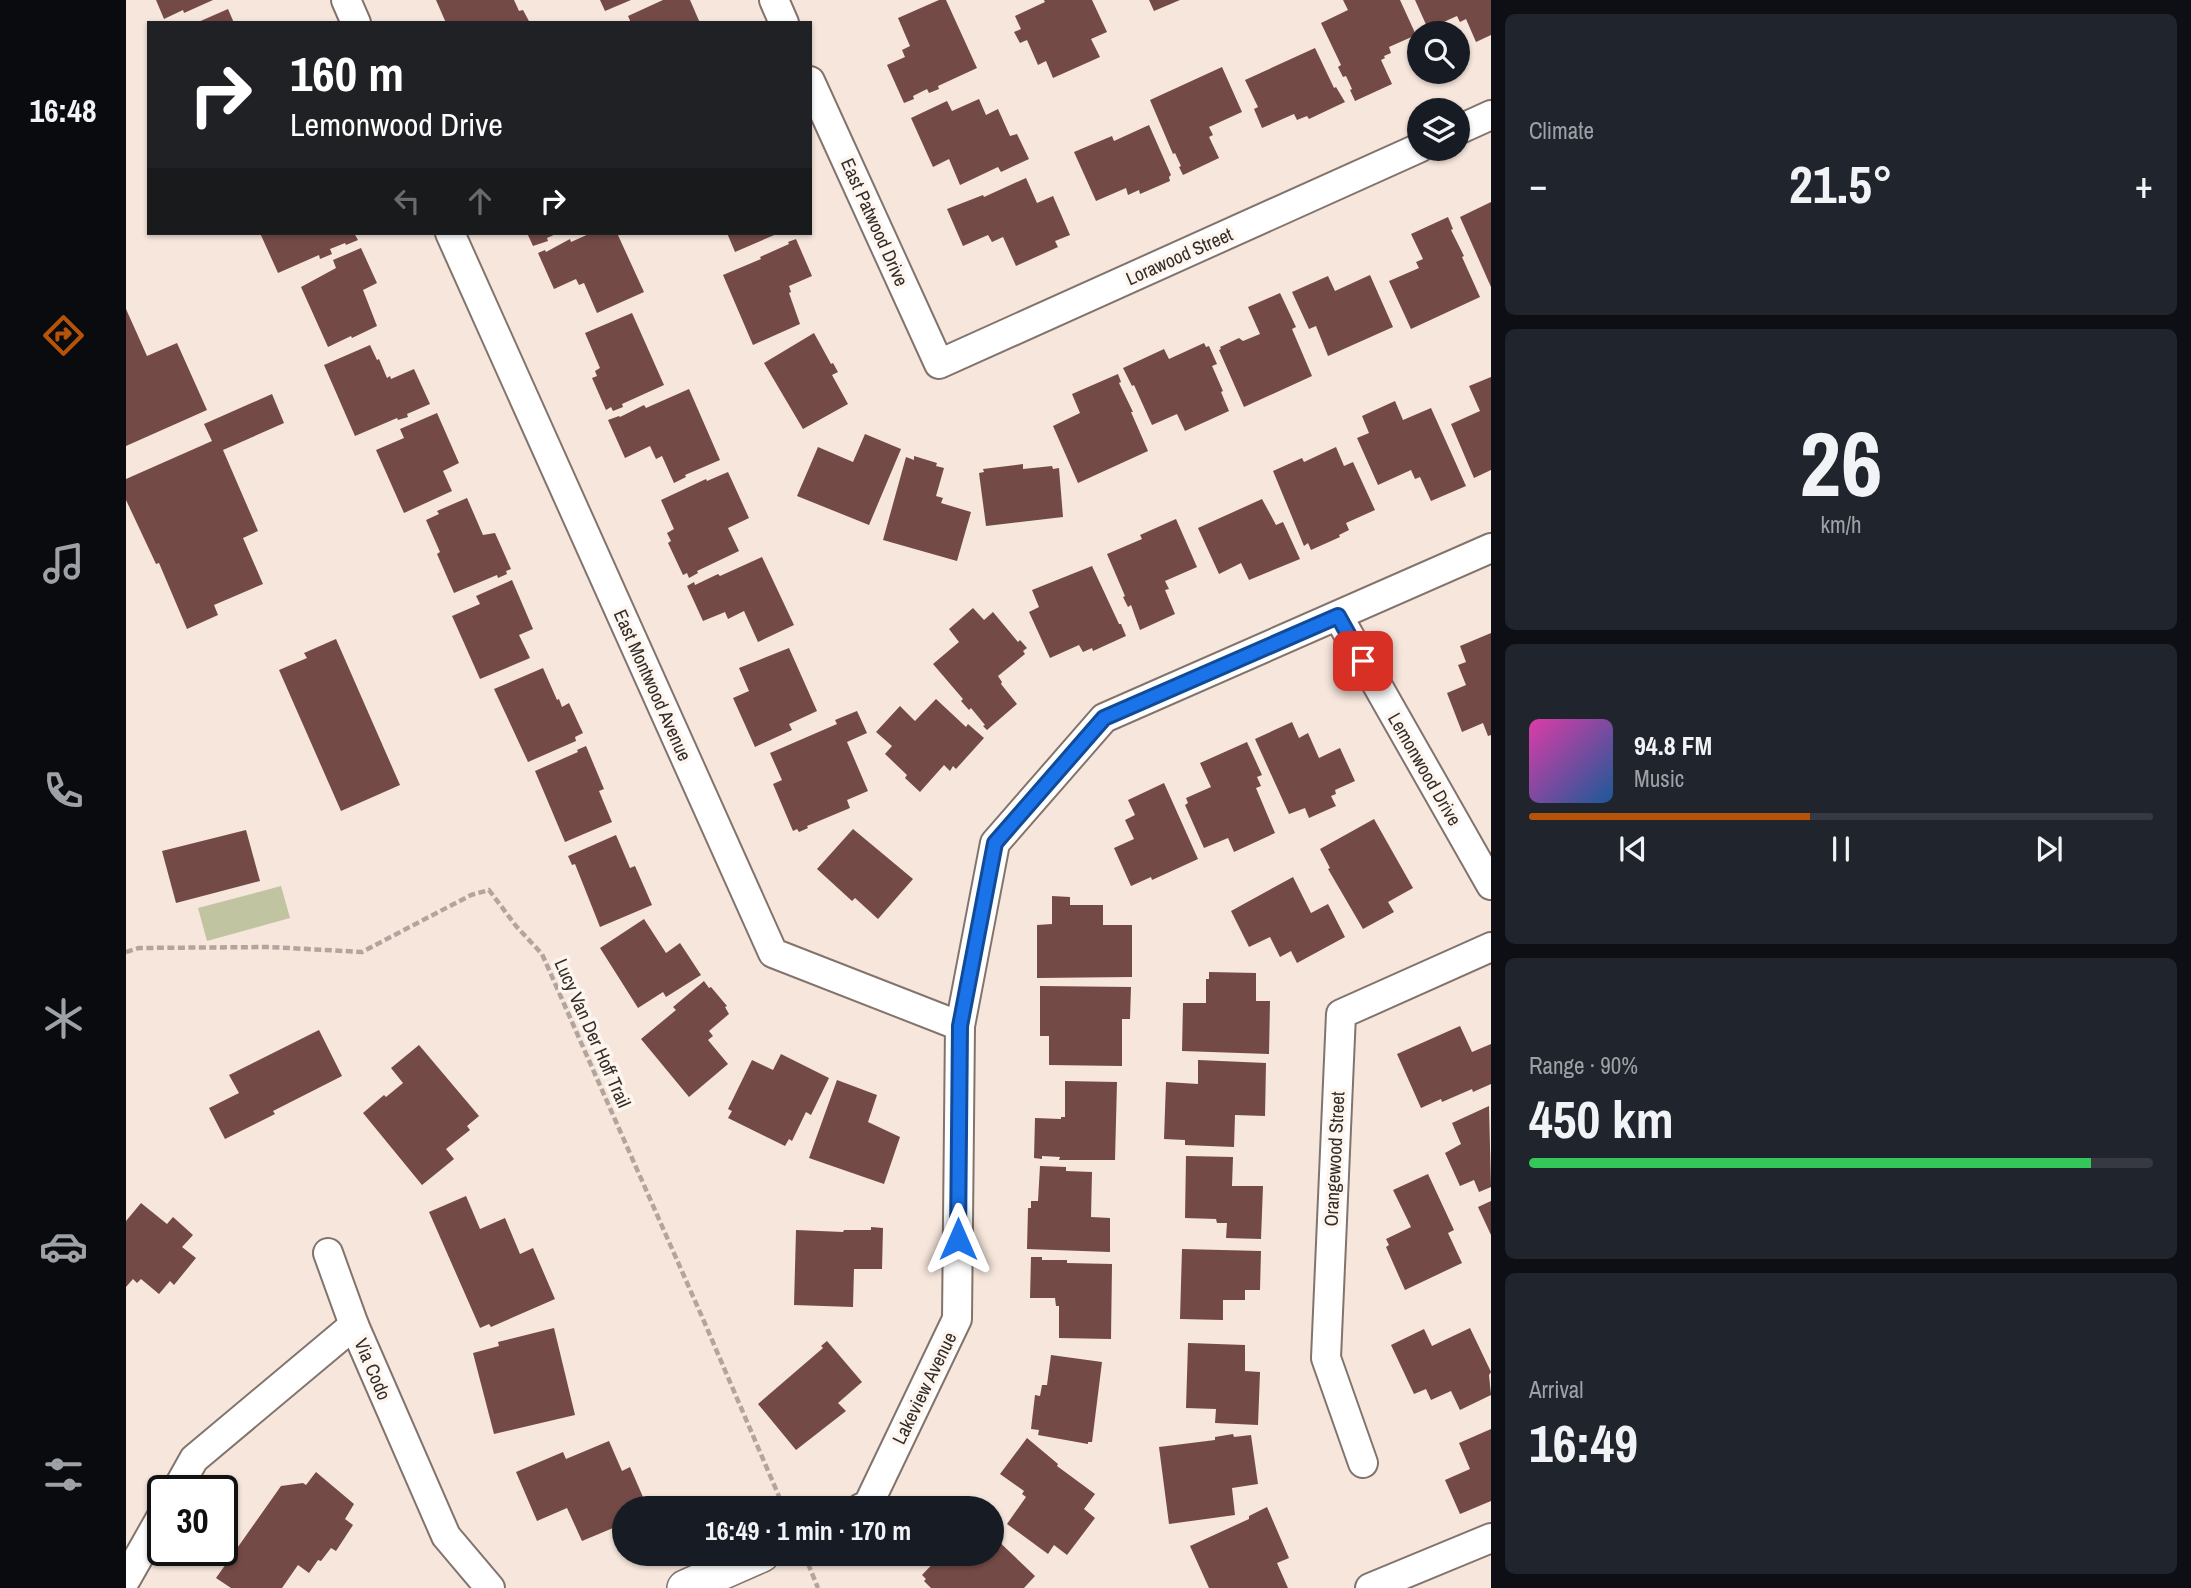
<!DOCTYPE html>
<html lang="en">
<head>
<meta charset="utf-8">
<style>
  body { margin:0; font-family:"Archivo Narrow",sans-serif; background:#20242c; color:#f1f3f6; height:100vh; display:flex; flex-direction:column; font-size:26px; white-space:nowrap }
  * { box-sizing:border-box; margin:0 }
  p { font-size:23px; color:#9ea1a6 }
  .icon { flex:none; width:38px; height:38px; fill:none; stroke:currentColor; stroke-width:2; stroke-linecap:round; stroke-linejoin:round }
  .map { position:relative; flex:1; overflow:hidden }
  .details { display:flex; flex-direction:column; gap:14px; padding:14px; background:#0d0f14; width:700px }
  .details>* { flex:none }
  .hud { position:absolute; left:21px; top:21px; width:665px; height:214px; border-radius:0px; box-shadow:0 2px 5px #0004; background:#202124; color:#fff; overflow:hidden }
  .buttons { position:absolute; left:1281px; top:21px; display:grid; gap:14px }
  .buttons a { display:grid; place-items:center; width:63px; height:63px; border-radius:50%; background:#171b24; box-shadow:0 2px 5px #0004; font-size:35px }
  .speed { position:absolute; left:21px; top:1475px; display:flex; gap:14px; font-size:35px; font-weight:700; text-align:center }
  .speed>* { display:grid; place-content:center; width:91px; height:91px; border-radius:50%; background:#171b24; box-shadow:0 2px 5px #0004; line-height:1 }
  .speed .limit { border:4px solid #111; border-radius:10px; background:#fff; color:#111 }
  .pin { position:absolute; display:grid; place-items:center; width:60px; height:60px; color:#fff; margin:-30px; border-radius:14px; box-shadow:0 4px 10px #0006 }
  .me { position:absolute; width:77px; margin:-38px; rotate:0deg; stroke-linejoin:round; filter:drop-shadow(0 0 5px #0008) }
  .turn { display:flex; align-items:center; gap:24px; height:147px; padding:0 28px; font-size:32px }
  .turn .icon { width:91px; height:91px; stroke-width:2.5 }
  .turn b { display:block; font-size:49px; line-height:60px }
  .lanes { display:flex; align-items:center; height:66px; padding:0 28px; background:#0003; justify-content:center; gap:35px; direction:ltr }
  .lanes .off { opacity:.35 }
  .big { font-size:52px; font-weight:800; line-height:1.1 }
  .details .card { flex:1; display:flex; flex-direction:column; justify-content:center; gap:10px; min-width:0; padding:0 24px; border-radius:10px; background:#20242c }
  .details .dial { align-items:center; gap:0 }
  .dial b { font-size:91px; line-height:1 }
  .song { display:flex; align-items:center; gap:21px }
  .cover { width:84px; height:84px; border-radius:10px; background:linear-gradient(135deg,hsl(320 70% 55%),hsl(210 70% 35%)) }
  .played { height:7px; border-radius:4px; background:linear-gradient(90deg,#b45309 45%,#363941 45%) }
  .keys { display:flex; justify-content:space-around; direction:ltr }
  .heat { display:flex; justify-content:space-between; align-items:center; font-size:38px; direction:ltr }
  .charge { height:10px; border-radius:5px; background:linear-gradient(90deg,#34c759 90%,#363941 0) }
  .trip { position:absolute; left:486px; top:1496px; width:392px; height:70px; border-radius:35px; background:#171b24; box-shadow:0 2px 5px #0004; font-weight:800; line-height:70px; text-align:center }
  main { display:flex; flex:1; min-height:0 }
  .tab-bar { display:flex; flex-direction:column; width:126px; justify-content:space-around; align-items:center; background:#090b0e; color:#9ea1a6 }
  .tab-bar .icon { width:49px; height:49px }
  .tab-bar .on { color:#b45309 }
  .tab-bar b { font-size:32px; color:#f1f3f6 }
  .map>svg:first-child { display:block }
  .green { fill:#c1c4a1 }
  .building { fill:#744a46 }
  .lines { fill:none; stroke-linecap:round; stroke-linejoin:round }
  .minor-casing { stroke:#82746c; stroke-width:32 }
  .tertiary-casing { stroke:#82746c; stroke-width:38 }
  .path { stroke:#b2a59e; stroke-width:4.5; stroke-dasharray:7 3.5; stroke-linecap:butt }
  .minor { stroke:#fff; stroke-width:28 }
  .tertiary { stroke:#fff; stroke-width:35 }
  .route-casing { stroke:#114b97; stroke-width:18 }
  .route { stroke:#1a73e8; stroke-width:12 }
  .labels { text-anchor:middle; stroke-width:7; stroke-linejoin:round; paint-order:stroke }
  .street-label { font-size:19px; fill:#332d2a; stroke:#fef5ef }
</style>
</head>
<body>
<main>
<nav class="tab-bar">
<b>16:48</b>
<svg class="icon on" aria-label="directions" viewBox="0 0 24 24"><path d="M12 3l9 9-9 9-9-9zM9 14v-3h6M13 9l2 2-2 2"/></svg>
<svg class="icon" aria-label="music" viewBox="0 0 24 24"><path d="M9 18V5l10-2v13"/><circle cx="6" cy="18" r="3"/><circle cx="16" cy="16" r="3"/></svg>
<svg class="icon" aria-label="phone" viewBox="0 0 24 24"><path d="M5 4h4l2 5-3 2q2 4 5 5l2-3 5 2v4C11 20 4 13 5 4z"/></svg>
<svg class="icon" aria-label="climate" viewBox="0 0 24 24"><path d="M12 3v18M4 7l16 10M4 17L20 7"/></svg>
<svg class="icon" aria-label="car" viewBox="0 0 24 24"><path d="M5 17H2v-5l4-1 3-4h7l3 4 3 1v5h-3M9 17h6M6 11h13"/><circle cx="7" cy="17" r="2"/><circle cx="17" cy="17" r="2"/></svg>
<svg class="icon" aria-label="filters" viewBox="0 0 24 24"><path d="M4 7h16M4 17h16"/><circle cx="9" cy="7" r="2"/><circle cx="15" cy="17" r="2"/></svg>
</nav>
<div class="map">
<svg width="1365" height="1588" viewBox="0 0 1365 1588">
  <rect width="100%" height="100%" fill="#f6e6dc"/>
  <polygon class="green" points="155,886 164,918 81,941 72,908"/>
  <g class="building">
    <polygon points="30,0 87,0 58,13 57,10 38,19"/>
    <polygon points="310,0 388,0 393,11 397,10 404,23 320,23"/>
    <polygon points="474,0 505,0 479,11"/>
    <polygon points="537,0 564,0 574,23 505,23 502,16"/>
    <polygon points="813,0 820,0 851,68 812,86 813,89 803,93 801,89 787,96 788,99 778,103 761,65 779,57 776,50 784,46 772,18"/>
    <polygon points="918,0 966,0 981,32 965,39 974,57 927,78 920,61 912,65 901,40 894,43 888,32 895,29 889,16 919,2"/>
    <polygon points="1023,0 1054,0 1028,11"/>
    <polygon points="1217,0 1274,0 1290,35 1263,47 1265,53 1258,56 1259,58 1255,60 1266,84 1229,101 1224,90 1226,89 1220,76 1217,77 1212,67 1215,65 1195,23 1222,10"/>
    <polygon points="1289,0 1365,0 1365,35 1350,42 1340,19 1334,22 1331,16 1302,29"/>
    <polygon points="102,9 108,23 70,23"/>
    <polygon points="1189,48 1208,88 1210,87 1219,102 1183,119 1181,116 1171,120 1168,114 1136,128 1128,109 1132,107 1119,80"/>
    <polygon points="1096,67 1116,112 1083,127 1087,135 1083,137 1093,158 1057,175 1053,167 1055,166 1049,153 1047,154 1024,100"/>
    <polygon points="853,99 860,115 872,109 884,136 891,134 903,159 875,172 872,167 834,185 823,159 807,167 785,118 821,101 826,111"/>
    <polygon points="1023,125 1045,175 1043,177 1044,181 1014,194 1013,190 1002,195 1000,188 970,201 948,152 986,136 988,141"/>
    <polygon points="900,178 911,203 927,196 944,235 929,241 932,247 890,266 877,237 866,242 862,235 837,246 821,209 857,195 858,197"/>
    <polygon points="1365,202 1365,287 1334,217"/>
    <polygon points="1322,217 1327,229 1325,230 1338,256 1336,257 1354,297 1285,329 1263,281 1293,268 1290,262 1297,259 1285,234"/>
    <polygon points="134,233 228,233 232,240 220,245 219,243 204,249 206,254 194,259 193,255 152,273"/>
    <polygon points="401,233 432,233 421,238 422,241 407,246"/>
    <polygon points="465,233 491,233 518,292 471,313 458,283 453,285 450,279 428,289 412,253 419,250 420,252 444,239 445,242"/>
    <polygon points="601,233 653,233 609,252"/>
    <polygon points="670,239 686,276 663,286 665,292 663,293 674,324 627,345 597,275 635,259 634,257 663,244 662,242"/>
    <polygon points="235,248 251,283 237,290 251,326 226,338 225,336 202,347 175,287 210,268 207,260"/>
    <polygon points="1244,275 1267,327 1202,356 1190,326 1183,329 1166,292 1202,276 1209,291"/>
    <polygon points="1154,293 1170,327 1166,329 1186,376 1118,407 1093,350 1095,349 1094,347 1113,338 1117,341 1134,334 1122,307"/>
    <polygon points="0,309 21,356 51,343 81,410 0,446"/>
    <polygon points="506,313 538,385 496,404 497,407 487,411 485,407 480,410 466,378 471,376 469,371 474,368 459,333"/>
    <polygon points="688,333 705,364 707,363 712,372 706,375 722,404 677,429 638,363"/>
    <polygon points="1078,343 1080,347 1083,346 1091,364 1086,366 1097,391 1095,392 1103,411 1059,431 1051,414 1026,425 1008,385 1006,386 997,368 1038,349 1043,359"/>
    <polygon points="244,345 251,360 253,359 261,378 264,376 265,379 288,369 304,404 281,414 282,417 272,420 271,418 229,436 198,365"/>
    <polygon points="992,374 995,382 993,383 1007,412 1005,412 1022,451 952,483 927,426 954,413 946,394"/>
    <polygon points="1365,377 1365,470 1348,478 1325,424 1354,411 1343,386"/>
    <polygon points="563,389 594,460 559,475 560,477 548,483 536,456 530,459 524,446 499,458 482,420 493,416 494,417 518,405 520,408"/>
    <polygon points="146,394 158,423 97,450 132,531 117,538 137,584 88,605 92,615 61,629 33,563 30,564 0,500 0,479 86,441 78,424"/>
    <polygon points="1269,401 1277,420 1305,408 1340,486 1305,501 1294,477 1289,479 1285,470 1252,485 1231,438 1243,433 1236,416"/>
    <polygon points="311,413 333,463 317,471 326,491 278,513 250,450 278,438 274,429"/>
    <polygon points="739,434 775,449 743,525 671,496 692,447 727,462"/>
    <polygon points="1210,447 1218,466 1227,462 1249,510 1220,523 1223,530 1213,535 1214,537 1185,550 1182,543 1178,546 1147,471 1176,458 1178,462"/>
    <polygon points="788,456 811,463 810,466 818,468 810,496 817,498 815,503 845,512 831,561 757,540 780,457 788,460"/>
    <polygon points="897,464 897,469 926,466 927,469 933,468 937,517 860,526 853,473 858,472 857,469"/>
    <polygon points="602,472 623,518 602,528 613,551 571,571 572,573 563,578 561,573 557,575 542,543 545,541 541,533 548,529 535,500 580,479 581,481"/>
    <polygon points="341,498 357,535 369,533 385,569 380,571 381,574 372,578 371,575 328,593 311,554 314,552 300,520 313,514 311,511"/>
    <polygon points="1136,499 1150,525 1157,522 1174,559 1123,580 1115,563 1093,574 1072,528"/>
    <polygon points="1050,519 1071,567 1039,581 1043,589 1039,590 1049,614 1014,630 1005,605 1002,607 997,597 999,596 981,554 1016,539 1014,535"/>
    <polygon points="636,557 668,625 632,642 618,611 602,619 599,612 577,621 561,586 568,582 569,585 592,574 594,576"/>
    <polygon points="966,566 993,624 995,624 1000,636 967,651 966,648 957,652 953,645 924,658 903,612 913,607 906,590"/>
    <polygon points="386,580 407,629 393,635 404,658 354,679 326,616 354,604 350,596"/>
    <polygon points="847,608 858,620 867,612 892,642 894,640 901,648 897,651 899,654 872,676 876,682 875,684 891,704 861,730 857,726 859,725 845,708 843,710 835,701 837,699 807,664 833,642 823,629"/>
    <polygon points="1365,633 1365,735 1362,736 1357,723 1336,732 1321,693 1340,685 1332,665 1340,662 1334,646"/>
    <polygon points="210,639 274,785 215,811 153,670 181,658 178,653"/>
    <polygon points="663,648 691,711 663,724 666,730 629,747 607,698 623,691 613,668"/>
    <polygon points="417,668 431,700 433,699 436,707 443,703 457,733 449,737 450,741 402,762 368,689"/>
    <polygon points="810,699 840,727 842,724 858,738 830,769 827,766 824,771 818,765 794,792 779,778 781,775 759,754 766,746 750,732 774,706 789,721"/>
    <polygon points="731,711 741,733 721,742 742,791 721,800 724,808 681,826 682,828 673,832 671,829 667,831 647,784 656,780 644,753 711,724 709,720"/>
    <polygon points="1166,722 1173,738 1182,733 1193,758 1214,748 1229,781 1209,790 1210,794 1205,796 1210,806 1183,818 1179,808 1163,814 1129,739"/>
    <polygon points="1121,742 1136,775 1131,777 1135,786 1130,788 1149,833 1108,852 1102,838 1078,848 1059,805 1062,803 1060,798 1085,787 1074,763"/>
    <polygon points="460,746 478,789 473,791 486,822 439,842 409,771 452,752 451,750"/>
    <polygon points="1038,783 1072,859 1026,880 1025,877 1005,886 988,848 1008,839 999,820 1009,815 1002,800"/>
    <polygon points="1248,819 1287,888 1262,902 1268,912 1237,929 1202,869 1204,868 1194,849"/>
    <polygon points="727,829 787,879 752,919 729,898 726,901 691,869"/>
    <polygon points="120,830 134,881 50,903 36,851"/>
    <polygon points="490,835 504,868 509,866 526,905 474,927 449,864 446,865 442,856"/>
    <polygon points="1167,877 1185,913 1202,904 1219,937 1171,963 1165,951 1154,957 1144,937 1123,947 1105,911"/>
    <polygon points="926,896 944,897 944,905 977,905 977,925 1006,925 1006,977 911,978 911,925 926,924"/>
    <polygon points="518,919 540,953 554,943 575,975 540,997 537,992 512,1008 474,948"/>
    <polygon points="1083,972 1130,973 1130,1001 1144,1001 1143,1054 1056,1051 1057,1003 1080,1003 1080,979 1083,979"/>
    <polygon points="578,981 583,988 585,987 601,1006 599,1007 603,1014 583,1031 587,1036 582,1040 602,1064 563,1097 515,1039 550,1010 547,1007"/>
    <polygon points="914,986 1005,987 1004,1019 996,1019 996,1066 923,1065 923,1036 914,1036"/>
    <polygon points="1334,1026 1346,1052 1365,1044 1365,1084 1347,1092 1346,1089 1316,1102 1315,1099 1295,1108 1271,1054"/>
    <polygon points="193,1030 216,1076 147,1111 149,1114 99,1139 83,1108 113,1093 103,1075"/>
    <polygon points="293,1045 353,1116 341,1126 344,1130 320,1149 328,1159 296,1185 237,1113 258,1095 260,1097 277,1083 265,1068"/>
    <polygon points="655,1054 703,1078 685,1115 680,1112 666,1141 663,1139 659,1146 602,1118 606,1111 602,1109 626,1060 647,1070"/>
    <polygon points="1072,1060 1140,1063 1139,1116 1109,1115 1108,1147 1059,1145 1059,1140 1038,1139 1040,1082 1072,1084"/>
    <polygon points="711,1080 751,1095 742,1122 774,1137 758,1184 683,1158"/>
    <polygon points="939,1081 991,1082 989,1160 933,1160 934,1157 916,1156 916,1159 908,1158 909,1118 935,1119 935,1117 939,1117"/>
    <polygon points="1363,1106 1365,1187 1353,1192 1348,1180 1334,1186 1319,1153 1335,1144 1326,1123"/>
    <polygon points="1060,1156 1107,1157 1106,1186 1137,1186 1135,1239 1100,1238 1101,1223 1091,1223 1090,1219 1059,1218"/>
    <polygon points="914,1166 940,1167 940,1171 966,1172 965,1217 984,1218 984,1252 901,1249 902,1208 905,1208 905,1201 912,1201"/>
    <polygon points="1302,1174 1328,1230 1322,1233 1336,1263 1279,1290 1260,1247 1263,1245 1260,1239 1285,1227 1267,1190"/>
    <polygon points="340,1196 354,1229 379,1218 394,1254 407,1248 429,1299 365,1327 363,1324 354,1328 303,1212"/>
    <polygon points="1365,1201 1365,1235 1352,1207"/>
    <polygon points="15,1203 41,1224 47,1217 67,1235 56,1247 70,1258 48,1285 44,1281 33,1294 15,1279 11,1283 7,1279 0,1287 0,1221"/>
    <polygon points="745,1227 757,1228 756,1269 728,1269 727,1307 668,1305 670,1230 717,1232 718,1230 745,1230"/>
    <polygon points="1056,1249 1135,1251 1134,1290 1119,1290 1119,1300 1097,1300 1097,1320 1054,1319"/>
    <polygon points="905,1257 916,1257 916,1260 941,1260 941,1263 986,1264 985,1339 933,1338 933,1306 930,1306 929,1298 904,1298"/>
    <polygon points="428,1328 449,1415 368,1434 347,1353 373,1346 372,1342"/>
    <polygon points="1344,1328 1365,1372 1363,1375 1365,1395 1334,1410 1325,1391 1305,1400 1300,1389 1288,1394 1265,1345 1298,1329 1306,1346"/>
    <polygon points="701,1341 736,1382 712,1403 720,1411 670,1450 632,1404 697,1348 695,1346"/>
    <polygon points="1062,1343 1119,1345 1119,1371 1134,1372 1132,1425 1089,1423 1090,1409 1060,1408"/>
    <polygon points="925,1355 976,1362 966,1442 962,1442 962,1444 912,1435 913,1430 905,1429 909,1395 914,1396 916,1385 921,1385"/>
    <polygon points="1365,1429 1365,1501 1334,1514 1319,1480 1344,1469 1333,1443"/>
    <polygon points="1107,1434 1108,1437 1125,1435 1132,1484 1106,1488 1109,1515 1043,1524 1033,1447 1089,1440 1089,1437"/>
    <polygon points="901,1438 932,1464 931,1466 969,1494 958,1509 969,1518 941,1555 928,1545 922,1554 881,1524 900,1497 896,1494 898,1491 874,1474"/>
    <polygon points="483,1441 496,1471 504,1467 517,1497 507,1501 510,1508 499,1508 499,1523 456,1541 441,1508 411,1521 390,1472 437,1452 440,1459"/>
    <polygon points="190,1472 228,1504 219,1519 227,1525 210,1551 205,1548 195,1561 192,1560 183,1573 172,1565 156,1588 105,1588 90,1578 155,1486 177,1483 180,1485"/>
    <polygon points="1141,1507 1163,1558 1151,1563 1162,1588 1083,1588 1064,1546 1123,1519 1123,1516"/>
    <polygon points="866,1535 909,1576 898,1588 805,1588 798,1581 800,1579 796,1575 816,1554 866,1554"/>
  </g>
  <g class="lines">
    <defs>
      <g id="minor">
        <polyline points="220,0 230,23"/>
        <polyline points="648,0 658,23"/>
        <polyline points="684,81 813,364 1293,148"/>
        <polyline points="1332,130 1365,115"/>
        <polyline points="324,233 647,953 834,1026"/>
        <polyline points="1212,616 1365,885"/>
        <polyline points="202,1253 228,1325"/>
        <polyline points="1237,1463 1200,1358 1215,1014 1365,947"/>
        <polyline points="50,1491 68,1459 228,1325 320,1536 364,1588"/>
        <polyline points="735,1508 742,1505 831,1319 834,1026 869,843 978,718 1365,548"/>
        <polyline points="0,1579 37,1514"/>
        <polyline points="1244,1588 1365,1538"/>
      </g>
      <polyline id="tertiary" points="559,1588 636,1554"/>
    </defs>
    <use href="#minor" class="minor-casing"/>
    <use href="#tertiary" class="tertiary-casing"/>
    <g class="path">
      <polyline points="0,952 13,948 144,947 236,952 345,895 363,890 390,926 416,954 577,1319 658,1508"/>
      <polyline points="678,1554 692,1588"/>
    </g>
    <use href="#minor" class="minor"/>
    <use href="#tertiary" class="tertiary"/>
  </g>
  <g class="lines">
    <defs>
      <polyline id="route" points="832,1239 834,1026 869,843 978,718 1212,616 1237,661"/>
    </defs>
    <use href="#route" class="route-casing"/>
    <use href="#route" class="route"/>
  </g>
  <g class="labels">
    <g class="street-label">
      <text transform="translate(749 222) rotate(66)" y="7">East Patwood Drive</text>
      <text transform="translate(1053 256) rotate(-24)" y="7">Lorawood Street</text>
      <text transform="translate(527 685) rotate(66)" y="7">East Montwood Avenue</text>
      <text transform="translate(1299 769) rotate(60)" y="7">Lemonwood Drive</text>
      <text transform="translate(467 1033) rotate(66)" y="7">Lucy Van Der Hoff Trail</text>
      <text transform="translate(1208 1159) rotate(-87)" y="7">Orangewood Street</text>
      <text transform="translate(247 1369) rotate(67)" y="7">Via Codo</text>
      <text transform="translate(798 1388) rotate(-64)" y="7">Lakeview Avenue</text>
    </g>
  </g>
</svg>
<div class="buttons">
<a><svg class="icon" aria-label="search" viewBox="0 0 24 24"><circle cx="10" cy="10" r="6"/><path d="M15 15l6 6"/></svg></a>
<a><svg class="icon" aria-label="layers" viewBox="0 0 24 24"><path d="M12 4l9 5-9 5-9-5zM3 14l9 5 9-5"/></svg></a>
</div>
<div class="speed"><div class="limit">30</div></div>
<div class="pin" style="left:1237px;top:661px;background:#d93025"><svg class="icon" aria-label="arrive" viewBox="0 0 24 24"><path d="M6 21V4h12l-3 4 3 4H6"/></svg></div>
<svg class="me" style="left:832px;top:1239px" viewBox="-20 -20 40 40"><path d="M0-17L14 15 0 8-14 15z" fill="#1a73e8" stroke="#fff" stroke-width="4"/></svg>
<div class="trip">16:49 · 1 min · 170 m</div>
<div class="hud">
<div class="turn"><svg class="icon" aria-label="right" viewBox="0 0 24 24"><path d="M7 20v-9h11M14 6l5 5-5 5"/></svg><div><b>160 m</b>Lemonwood Drive</div></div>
<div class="lanes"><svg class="icon off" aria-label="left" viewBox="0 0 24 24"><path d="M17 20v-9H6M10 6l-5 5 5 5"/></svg><svg class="icon off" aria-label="ahead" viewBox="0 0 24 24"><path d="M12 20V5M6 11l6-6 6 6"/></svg><svg class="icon" aria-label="right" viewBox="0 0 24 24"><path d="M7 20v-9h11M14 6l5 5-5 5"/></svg></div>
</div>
</div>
<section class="details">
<div class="card"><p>Climate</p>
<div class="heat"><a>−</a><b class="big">21.5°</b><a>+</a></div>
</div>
<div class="card dial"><b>26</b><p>km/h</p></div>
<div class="card">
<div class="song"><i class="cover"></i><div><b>94.8 FM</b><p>Music</p></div></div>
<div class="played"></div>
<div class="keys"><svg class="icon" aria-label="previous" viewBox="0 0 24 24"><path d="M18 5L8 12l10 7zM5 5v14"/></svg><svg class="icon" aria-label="pause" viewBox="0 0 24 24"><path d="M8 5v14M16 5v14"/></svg><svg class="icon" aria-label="next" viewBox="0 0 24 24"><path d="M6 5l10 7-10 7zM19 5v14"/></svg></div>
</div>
<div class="card"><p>Range · 90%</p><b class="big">450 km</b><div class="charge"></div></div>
<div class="card"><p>Arrival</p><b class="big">16:49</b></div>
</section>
</main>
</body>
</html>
